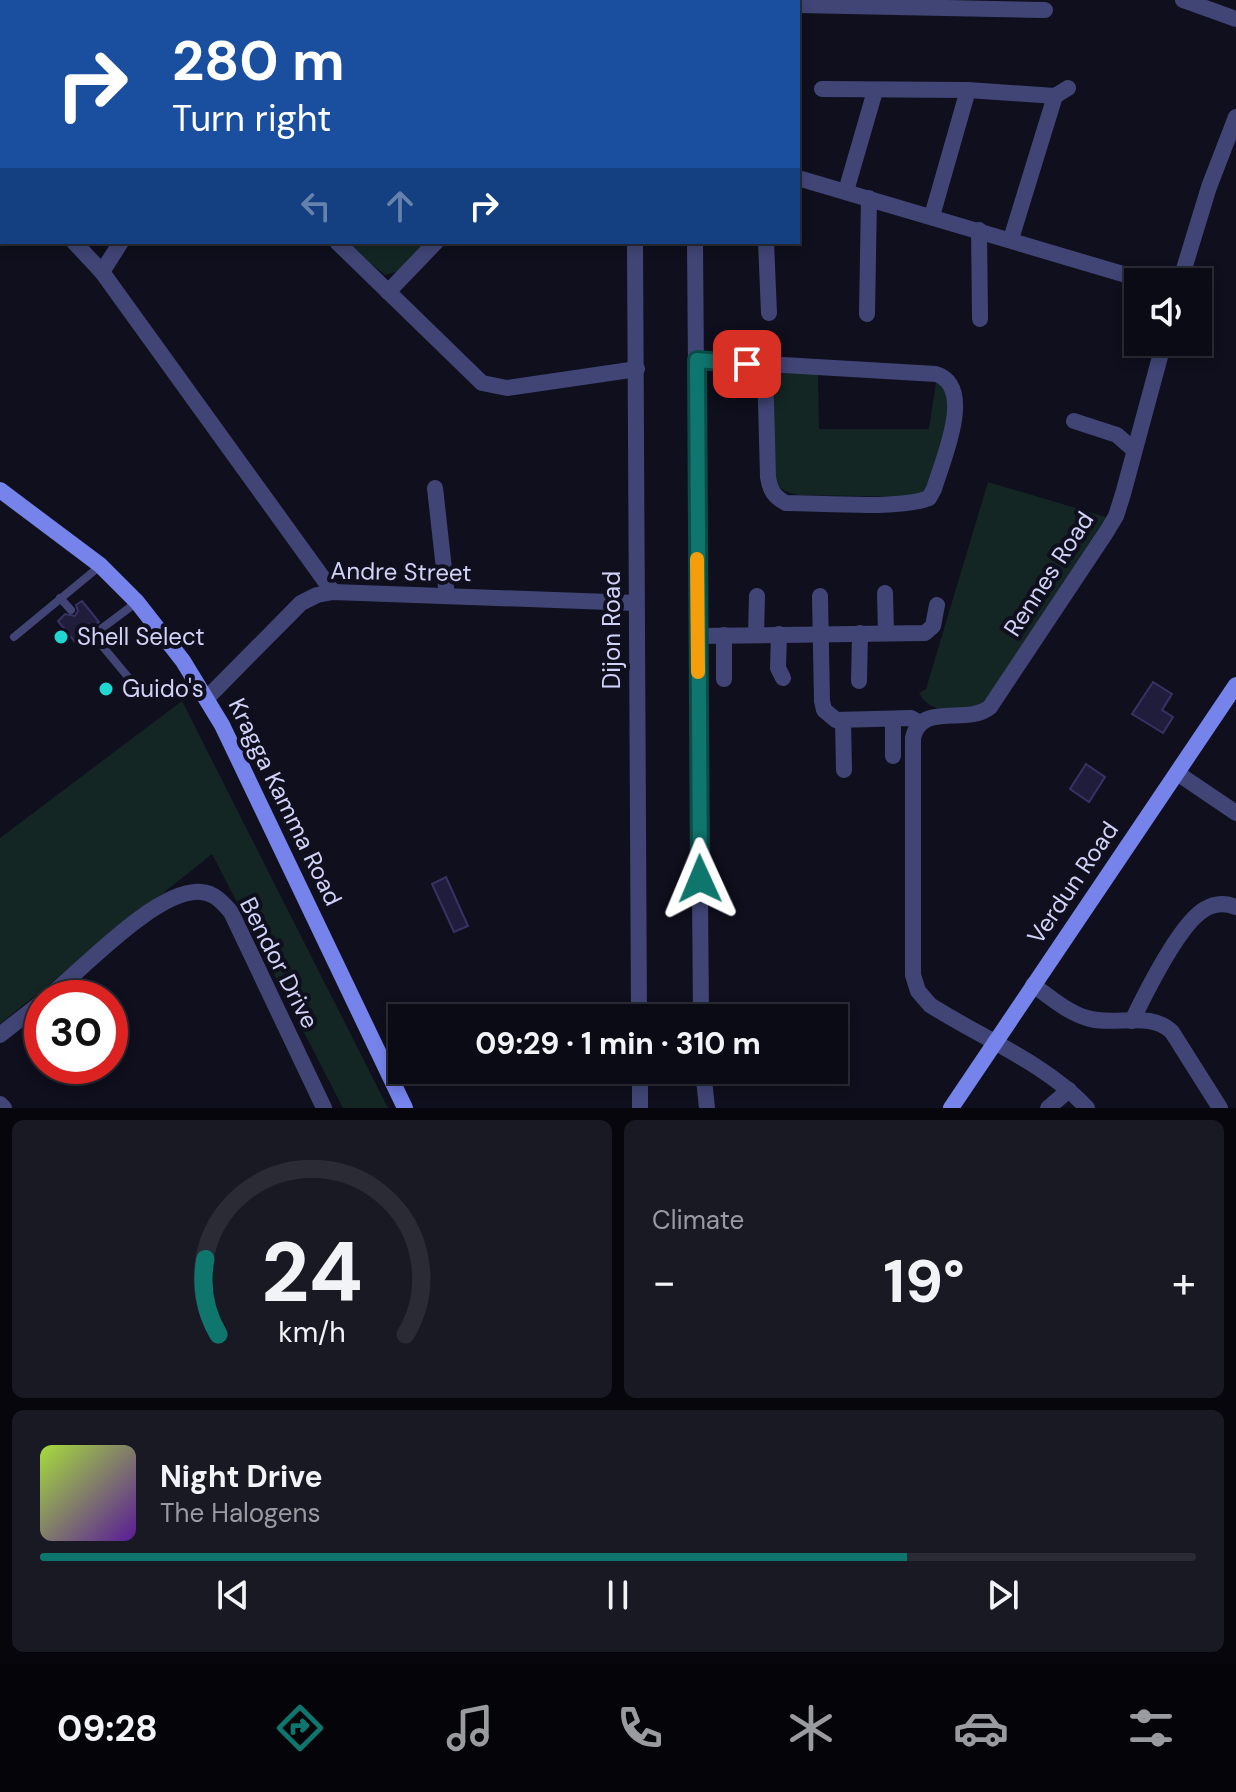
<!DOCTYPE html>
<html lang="en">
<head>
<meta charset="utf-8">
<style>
  body { margin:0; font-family:"DM Sans",sans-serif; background:#191923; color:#f1f3f6; height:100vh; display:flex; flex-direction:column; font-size:30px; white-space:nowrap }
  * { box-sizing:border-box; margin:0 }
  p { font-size:26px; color:#9a9ba1 }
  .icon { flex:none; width:44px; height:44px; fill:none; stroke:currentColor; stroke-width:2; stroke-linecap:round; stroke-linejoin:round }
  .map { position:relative; height:1108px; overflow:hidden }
  .panel { display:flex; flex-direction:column; gap:12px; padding:12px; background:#06060c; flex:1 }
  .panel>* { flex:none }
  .top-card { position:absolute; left:0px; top:0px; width:800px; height:244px; box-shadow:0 4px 12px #0003,0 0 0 2px #2b2b35; background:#1a4fa0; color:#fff; overflow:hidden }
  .buttons { position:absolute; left:1124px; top:268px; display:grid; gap:16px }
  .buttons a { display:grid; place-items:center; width:88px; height:88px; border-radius:0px; background:#0b0b16; box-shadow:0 4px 12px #0003,0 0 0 2px #2b2b35; font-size:40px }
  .speed { position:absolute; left:24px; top:980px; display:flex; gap:16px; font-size:40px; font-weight:700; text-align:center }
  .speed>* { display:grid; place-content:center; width:104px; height:104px; border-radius:50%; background:#0b0b16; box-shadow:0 4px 12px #0003,0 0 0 2px #2b2b35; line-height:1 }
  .speed .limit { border:12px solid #d22; background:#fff; color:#111 }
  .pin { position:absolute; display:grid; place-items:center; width:68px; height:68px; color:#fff; margin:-34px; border-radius:16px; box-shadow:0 4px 12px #0006 }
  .me { position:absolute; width:88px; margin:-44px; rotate:359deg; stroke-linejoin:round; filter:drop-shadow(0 0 6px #0008) }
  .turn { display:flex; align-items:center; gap:28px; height:168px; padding:0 40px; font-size:36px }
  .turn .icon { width:104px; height:104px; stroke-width:2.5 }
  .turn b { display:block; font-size:56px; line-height:68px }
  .lanes { display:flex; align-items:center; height:76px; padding:0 40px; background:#0003; justify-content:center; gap:40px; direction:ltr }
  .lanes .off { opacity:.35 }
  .big { font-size:60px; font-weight:700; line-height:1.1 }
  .panel .tile { flex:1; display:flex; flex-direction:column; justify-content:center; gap:12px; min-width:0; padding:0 28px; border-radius:12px; background:#191923 }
  .panel .dial { align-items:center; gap:0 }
  .dial svg { height:208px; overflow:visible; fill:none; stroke:#2b2b35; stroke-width:7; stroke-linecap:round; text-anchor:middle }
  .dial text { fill:#f1f3f6; stroke:none }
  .song { display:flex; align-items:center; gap:24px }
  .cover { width:96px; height:96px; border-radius:12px; background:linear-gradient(135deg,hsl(80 70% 55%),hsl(270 70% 35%)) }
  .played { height:8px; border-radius:4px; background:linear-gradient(90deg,#0f766e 75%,#2b2b35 75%) }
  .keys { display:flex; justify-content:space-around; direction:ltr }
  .heat { display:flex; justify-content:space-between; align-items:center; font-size:44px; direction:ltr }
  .panel .tiles { flex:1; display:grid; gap:12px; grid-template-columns:1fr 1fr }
  .tile:last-child { grid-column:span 2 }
  .trip { position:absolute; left:388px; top:1004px; width:460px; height:80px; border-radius:0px; background:#0b0b16; box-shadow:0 4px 12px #0003,0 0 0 2px #2b2b35; font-weight:700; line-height:80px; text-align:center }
  .tab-bar { display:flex; height:128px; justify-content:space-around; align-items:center; background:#040409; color:#9a9ba1 }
  .tab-bar .icon { width:56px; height:56px }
  .tab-bar .on { color:#0f766e }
  .tab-bar b { font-size:36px; color:#f1f3f6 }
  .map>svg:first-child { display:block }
  .green { fill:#132623 }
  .building { fill:#1f1d3b; stroke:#363364; stroke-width:2 }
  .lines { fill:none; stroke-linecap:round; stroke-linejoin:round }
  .lane { stroke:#404576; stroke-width:8 }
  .street { stroke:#404576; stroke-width:16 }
  .secondary { stroke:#7583eb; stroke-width:16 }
  .route-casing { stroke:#0a4d48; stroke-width:20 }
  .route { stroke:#0f766e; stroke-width:14 }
  .slow { stroke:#f59e0b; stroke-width:14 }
  .poi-dot { fill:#1fd7d0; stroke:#0f0f1d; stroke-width:3 }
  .labels { text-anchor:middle; stroke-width:8; stroke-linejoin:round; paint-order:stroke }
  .street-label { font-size:24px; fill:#d1d2f8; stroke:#0f0f1d }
  .poi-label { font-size:24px; fill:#d1d2f8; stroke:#0f0f1d; text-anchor:start }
</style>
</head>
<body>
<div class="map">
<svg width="1236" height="1108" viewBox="0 0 1236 1108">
  <rect width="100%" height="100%" fill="#0f0f1d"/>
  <g class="green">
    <polygon points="108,0 445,0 445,2 107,2"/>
    <polygon points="345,242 428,242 399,271 385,275"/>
    <path d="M772,373H818L819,429H929L936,382L944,385L950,415L931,485L922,494L913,497L799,495C787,493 781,490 773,481Z"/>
    <path d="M988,482L1106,517L990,695C985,699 980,706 974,708C956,715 928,712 919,693L926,689Z"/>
    <polygon points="182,701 388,1108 343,1108 212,854 0,1024 0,838"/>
  </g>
  <g class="building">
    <polygon points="82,601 99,622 94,625 85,624 82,628 84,635 75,642 58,621 65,614 75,616 78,611 76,605"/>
    <polygon points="1153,682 1172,694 1162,710 1173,717 1163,733 1132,714"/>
    <polygon points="1086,764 1105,777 1089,802 1070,789"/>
    <polygon points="446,877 468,926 454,932 432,884"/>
  </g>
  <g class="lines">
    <g class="lane">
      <polyline points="60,598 71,610"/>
      <polyline points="89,630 143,695"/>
      <polyline points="93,635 137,602"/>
      <polyline points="14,637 100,566"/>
    </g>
    <g class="street">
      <polyline points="90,0 92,2"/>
      <polyline points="451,0 451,2"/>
      <polyline points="633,0 633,2"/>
      <polyline points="692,0 692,2"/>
      <polyline points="772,0 772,2"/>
      <polyline points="1183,0 1236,19"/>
      <polyline points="798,5 1045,10"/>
      <polyline points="822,89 968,90 1055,96 1068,88"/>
      <polyline points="0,172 2,174"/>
      <polyline points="798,178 1150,282"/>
      <polyline points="846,191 875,91"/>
      <polyline points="932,216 968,90"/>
      <polyline points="979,230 980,319"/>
      <polyline points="1011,239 1055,96"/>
      <polyline points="74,242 102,272 333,592"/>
      <polyline points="337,242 482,383 507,388 637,369"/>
      <polyline points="635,242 639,1018"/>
      <polyline points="695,242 701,1018"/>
      <polyline points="766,242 769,313"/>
      <polyline points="102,272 121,242"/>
      <polyline points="1180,282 1209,187 1236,117"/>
      <polyline points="388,292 436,242"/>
      <polyline points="867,314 869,198"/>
      <path d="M697,360L936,374C976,387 942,461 934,489L929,498C900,510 821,503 786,503C774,497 770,490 768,477L765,365"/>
      <polyline points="1074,421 1117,435 1134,450"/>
      <polyline points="435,488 447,596"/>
      <polyline points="885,593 886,633"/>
      <polyline points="820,596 822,701 824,710 836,720 911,718 920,723"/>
      <polyline points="779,634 778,668 783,678"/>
      <polyline points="724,635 724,679"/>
      <polyline points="756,635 757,596"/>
      <polyline points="698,636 925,633 933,626 937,605"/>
      <polyline points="859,681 860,633"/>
      <polyline points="207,698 301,603 317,595 333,592 636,603"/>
      <polyline points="893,719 893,756"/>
      <polyline points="843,720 844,770"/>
      <polyline points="1177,773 1236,813"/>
      <path d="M1033,985C1050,997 1067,1012 1087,1018C1115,1027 1150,1010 1172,1032L1220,1108"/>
      <path d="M47,998C81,971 157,888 201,892C215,893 223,903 231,912L324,1108"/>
      <path d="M1132,1021C1145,994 1180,923 1205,909C1215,903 1226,903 1236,907"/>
      <polyline points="0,1035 42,1002"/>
      <polyline points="640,1070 640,1108"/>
      <polyline points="703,1070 707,1108"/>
      <polyline points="0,1104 4,1108"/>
      <polyline points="1048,1108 1069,1090"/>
      <path d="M1087,1108C1047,1064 980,1037 930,1005L918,991L913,975V738C921,701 967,726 990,707L1107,531L1116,516L1123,494L1164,342"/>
    </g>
    <g class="secondary">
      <polyline points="0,490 100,565 137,602 183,661 222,725 405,1108"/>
      <polyline points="951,1108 1236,685"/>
    </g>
  </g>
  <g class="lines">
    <defs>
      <polyline id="route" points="700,879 697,360 747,364"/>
    </defs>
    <use href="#route" class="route-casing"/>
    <use href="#route" class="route"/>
    <polyline class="slow" points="697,559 698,672"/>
  </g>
  <g class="poi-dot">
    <circle cx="61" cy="637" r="8"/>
    <circle cx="106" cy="689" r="8"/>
  </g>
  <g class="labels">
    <g class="street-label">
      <text transform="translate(401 572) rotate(1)" y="8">Andre Street</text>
      <text transform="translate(1049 574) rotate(-57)" y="8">Rennes Road</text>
      <text transform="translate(612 630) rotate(-90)" y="8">Dijon Road</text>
      <text transform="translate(285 802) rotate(64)" y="8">Kragga Kamma Road</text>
      <text transform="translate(1073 883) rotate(-56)" y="8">Verdun Road</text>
      <text transform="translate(279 963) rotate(63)" y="8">Bendor Drive</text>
    </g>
    <g class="poi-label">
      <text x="77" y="645">Shell Select</text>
      <text x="122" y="697">Guido's</text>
    </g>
  </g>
</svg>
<div class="buttons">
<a><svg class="icon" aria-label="sound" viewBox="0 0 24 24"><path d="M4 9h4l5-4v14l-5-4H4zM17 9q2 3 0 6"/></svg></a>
</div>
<div class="speed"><div class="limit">30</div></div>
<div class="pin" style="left:747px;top:364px;background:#d93025"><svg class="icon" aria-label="arrive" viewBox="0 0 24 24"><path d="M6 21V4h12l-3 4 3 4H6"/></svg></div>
<svg class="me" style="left:700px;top:879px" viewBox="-20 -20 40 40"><path d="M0-17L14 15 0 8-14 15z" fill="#0f766e" stroke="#fff" stroke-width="4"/></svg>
<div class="trip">09:29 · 1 min · 310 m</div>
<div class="top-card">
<div class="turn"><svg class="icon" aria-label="right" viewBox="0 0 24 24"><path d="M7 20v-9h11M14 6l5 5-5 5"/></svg><div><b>280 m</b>Turn right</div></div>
<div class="lanes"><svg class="icon off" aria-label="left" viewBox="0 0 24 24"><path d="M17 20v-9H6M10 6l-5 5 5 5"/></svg><svg class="icon off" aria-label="ahead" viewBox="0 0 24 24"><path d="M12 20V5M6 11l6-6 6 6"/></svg><svg class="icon" aria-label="right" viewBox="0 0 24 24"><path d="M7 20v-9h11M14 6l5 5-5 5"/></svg></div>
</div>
</div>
<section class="panel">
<div class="tiles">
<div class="tile dial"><svg viewBox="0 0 100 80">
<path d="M14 69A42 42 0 1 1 86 69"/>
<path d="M14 69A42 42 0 0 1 9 40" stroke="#0f766e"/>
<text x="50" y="56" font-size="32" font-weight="700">24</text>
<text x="50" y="72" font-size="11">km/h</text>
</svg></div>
<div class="tile"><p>Climate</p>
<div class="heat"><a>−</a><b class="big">19°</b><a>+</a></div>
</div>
<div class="tile">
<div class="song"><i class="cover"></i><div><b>Night Drive</b><p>The Halogens</p></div></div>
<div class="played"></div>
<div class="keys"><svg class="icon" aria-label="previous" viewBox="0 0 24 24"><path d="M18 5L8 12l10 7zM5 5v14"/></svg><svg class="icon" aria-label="pause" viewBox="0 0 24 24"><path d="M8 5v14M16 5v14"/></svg><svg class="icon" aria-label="next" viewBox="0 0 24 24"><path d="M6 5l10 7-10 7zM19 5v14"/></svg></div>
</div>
</div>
</section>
<nav class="tab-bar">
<b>09:28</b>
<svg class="icon on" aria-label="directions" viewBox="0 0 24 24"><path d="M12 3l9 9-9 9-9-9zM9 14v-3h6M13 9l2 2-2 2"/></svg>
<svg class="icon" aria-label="music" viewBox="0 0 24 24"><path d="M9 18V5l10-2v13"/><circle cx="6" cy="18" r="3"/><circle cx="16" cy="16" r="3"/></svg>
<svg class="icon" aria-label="phone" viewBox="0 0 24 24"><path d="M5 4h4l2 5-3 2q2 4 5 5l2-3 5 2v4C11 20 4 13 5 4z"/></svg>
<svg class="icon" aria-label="climate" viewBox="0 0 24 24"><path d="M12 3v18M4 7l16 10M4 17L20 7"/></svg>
<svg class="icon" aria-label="car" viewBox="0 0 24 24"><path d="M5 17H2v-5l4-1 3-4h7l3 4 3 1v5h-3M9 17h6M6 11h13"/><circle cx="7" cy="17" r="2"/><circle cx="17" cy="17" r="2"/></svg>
<svg class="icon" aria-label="filters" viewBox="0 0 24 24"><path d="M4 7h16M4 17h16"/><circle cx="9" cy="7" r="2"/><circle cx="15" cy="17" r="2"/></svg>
</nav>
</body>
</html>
